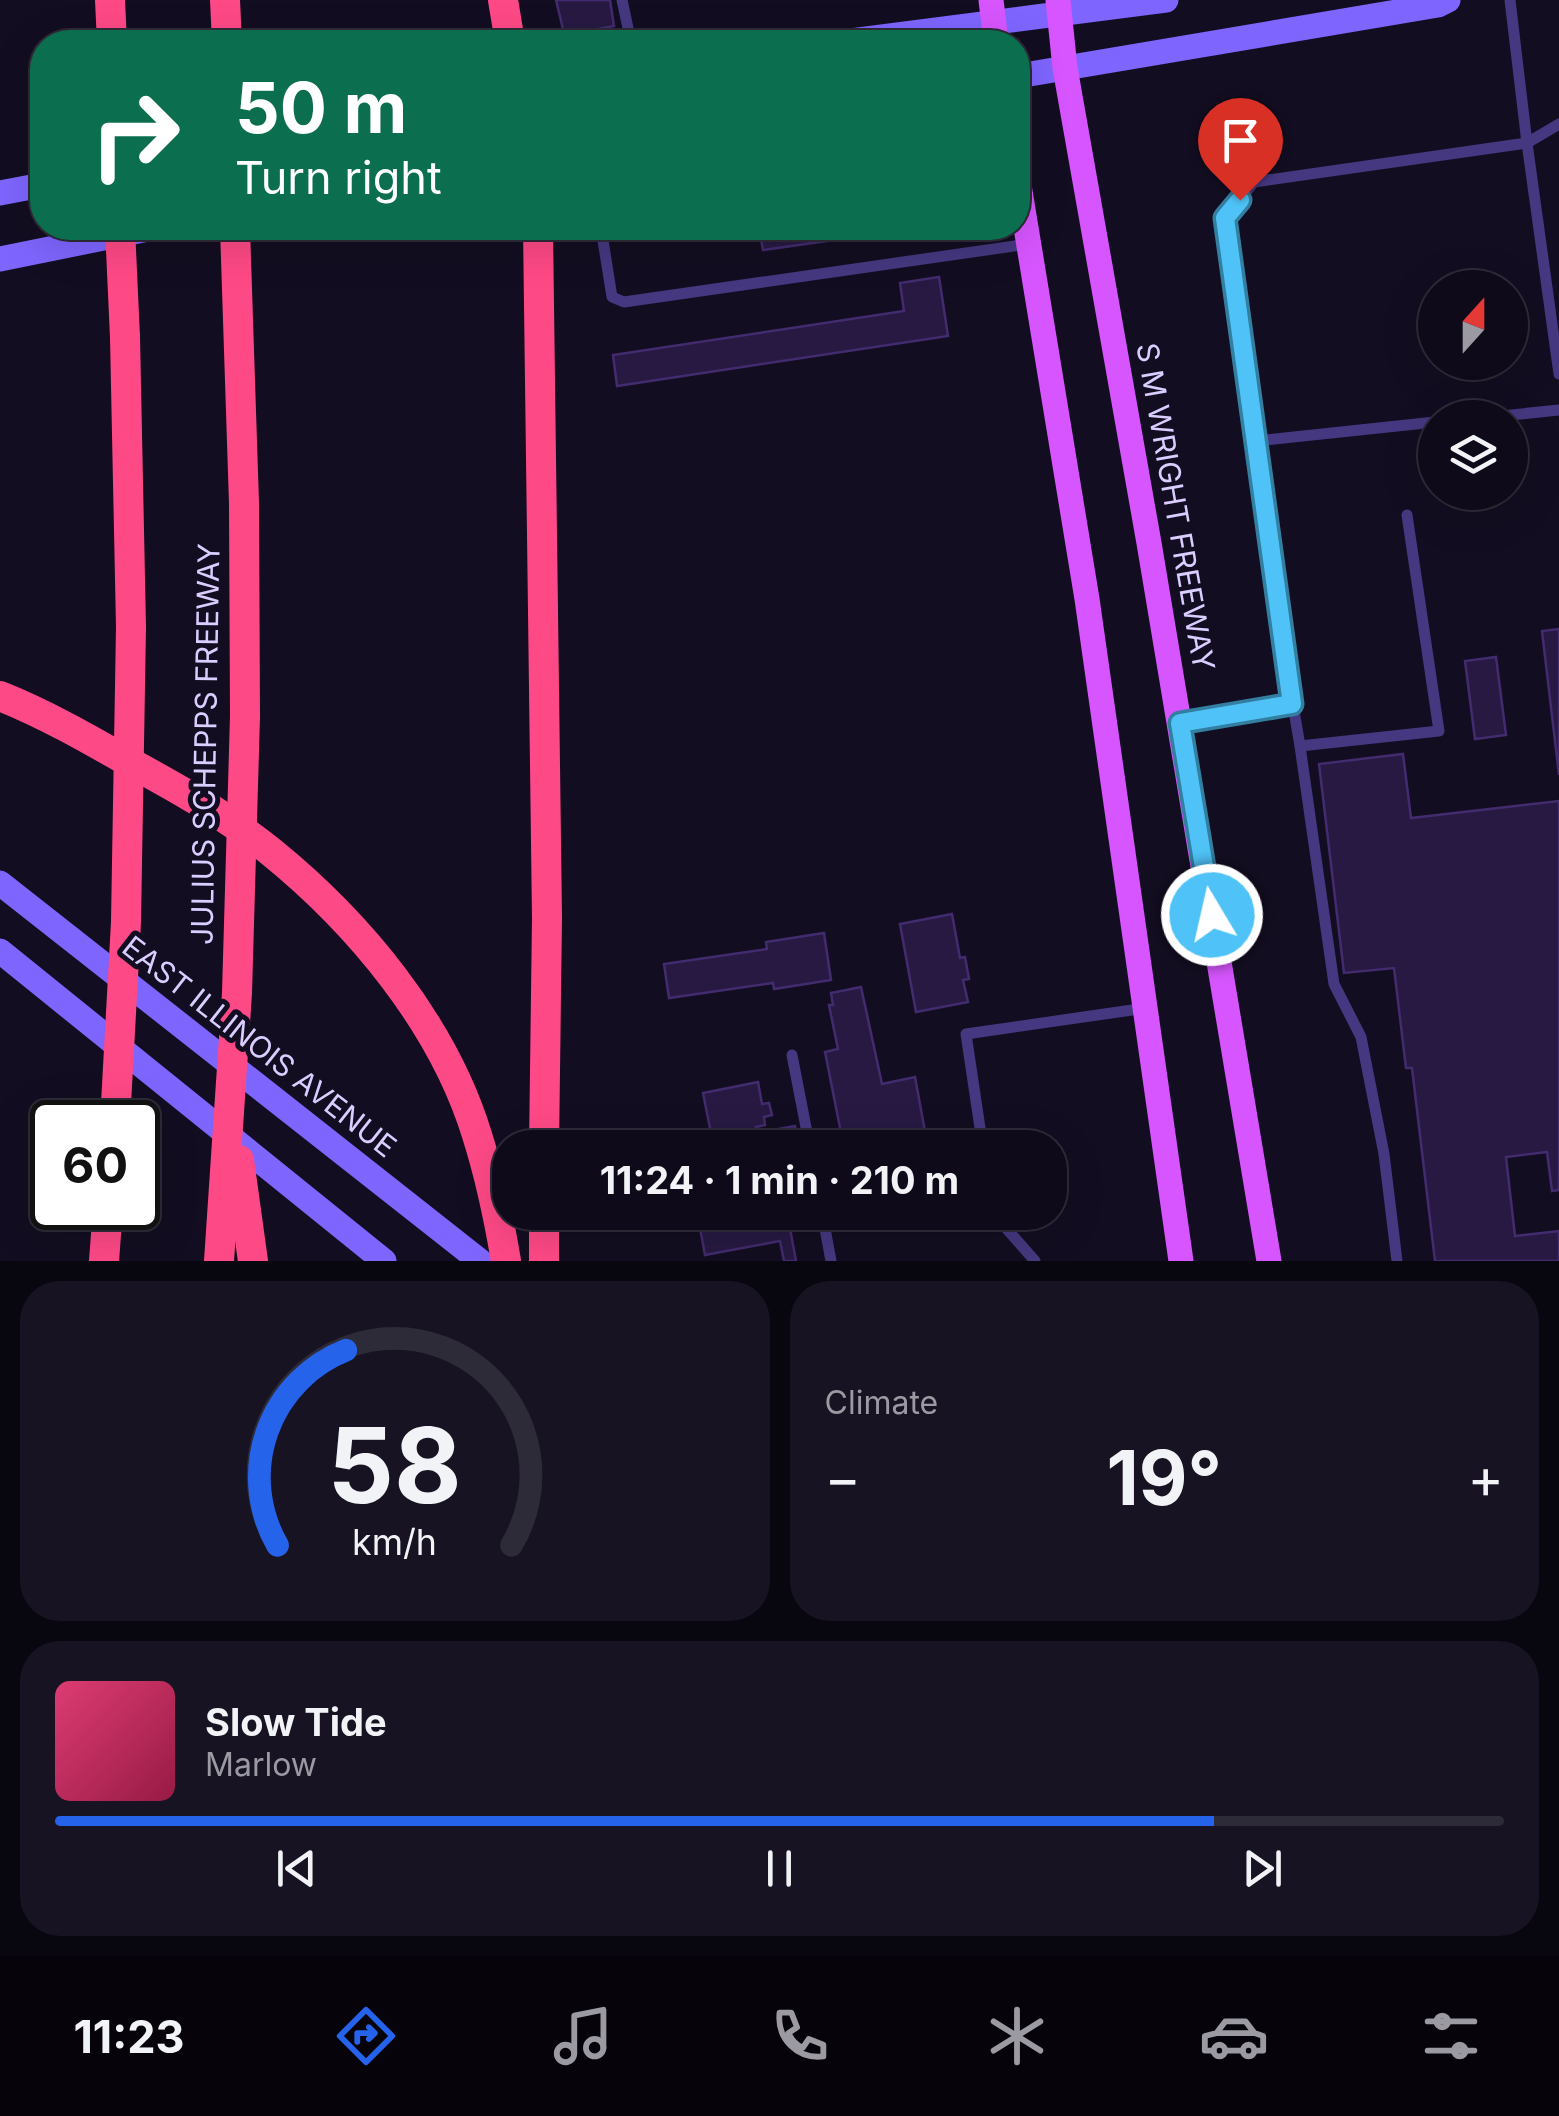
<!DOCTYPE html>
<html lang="en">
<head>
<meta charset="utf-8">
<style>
  body { margin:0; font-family:Inter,sans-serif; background:#171322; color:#f1f3f6; height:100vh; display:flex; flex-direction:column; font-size:38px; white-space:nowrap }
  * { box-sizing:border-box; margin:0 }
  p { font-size:32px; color:#9b9aa2 }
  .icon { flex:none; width:55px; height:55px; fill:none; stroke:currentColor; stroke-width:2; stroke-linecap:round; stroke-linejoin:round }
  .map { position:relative; height:1261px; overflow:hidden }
  .drawer { display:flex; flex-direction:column; gap:20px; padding:20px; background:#08060e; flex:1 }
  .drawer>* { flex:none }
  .banner { position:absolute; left:30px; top:30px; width:1000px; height:210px; border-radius:40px; box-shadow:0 10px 40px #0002,0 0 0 2px #2e2b38; background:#0b6e4f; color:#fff; overflow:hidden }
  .needle { width:65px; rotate:21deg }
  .fabs { position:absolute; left:1418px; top:270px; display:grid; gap:20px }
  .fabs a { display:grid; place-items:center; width:110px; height:110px; border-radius:50%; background:#0e0a19; box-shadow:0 10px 40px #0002,0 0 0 2px #2e2b38; font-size:50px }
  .speed { position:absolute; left:30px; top:1100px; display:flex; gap:20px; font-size:50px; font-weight:700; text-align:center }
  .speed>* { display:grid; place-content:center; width:130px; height:130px; border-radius:50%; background:#0e0a19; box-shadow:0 10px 40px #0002,0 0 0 2px #2e2b38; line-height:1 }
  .speed .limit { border:5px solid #111; border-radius:15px; background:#fff; color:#111 }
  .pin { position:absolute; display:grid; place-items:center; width:85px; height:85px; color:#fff; margin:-102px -42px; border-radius:50% 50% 50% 0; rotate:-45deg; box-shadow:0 0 10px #0007 }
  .pin .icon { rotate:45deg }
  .me { position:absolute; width:110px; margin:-55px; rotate:351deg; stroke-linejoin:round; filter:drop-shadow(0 0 8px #0008) }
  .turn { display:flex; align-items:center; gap:35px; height:210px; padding:0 40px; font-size:45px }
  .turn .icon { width:130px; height:130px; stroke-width:2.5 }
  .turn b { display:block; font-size:70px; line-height:85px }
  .big { font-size:75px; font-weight:700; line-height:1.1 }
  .drawer .tile { flex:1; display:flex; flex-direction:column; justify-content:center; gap:15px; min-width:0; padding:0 35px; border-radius:40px; background:#171322 }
  .drawer .dial { align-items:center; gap:0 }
  .dial svg { height:260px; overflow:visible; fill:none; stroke:#2e2b38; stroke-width:7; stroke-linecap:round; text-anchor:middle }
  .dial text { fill:#f1f3f6; stroke:none }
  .song { display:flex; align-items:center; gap:30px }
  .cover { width:120px; height:120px; border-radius:15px; background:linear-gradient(135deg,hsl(340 70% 55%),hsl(340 70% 35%)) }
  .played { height:10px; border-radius:5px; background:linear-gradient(90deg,#2563eb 80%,#2e2b38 80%) }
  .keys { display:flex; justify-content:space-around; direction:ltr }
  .heat { display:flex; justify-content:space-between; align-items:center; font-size:55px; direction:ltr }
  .drawer .tiles { flex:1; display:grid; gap:20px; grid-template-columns:1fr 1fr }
  .tile:last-child { grid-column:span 2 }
  .trip { position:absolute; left:492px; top:1130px; width:575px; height:100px; border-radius:40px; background:#0e0a19; box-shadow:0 10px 40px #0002,0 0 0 2px #2e2b38; font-weight:700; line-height:100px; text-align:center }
  .tabs { display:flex; height:160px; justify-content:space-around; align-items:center; background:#06040a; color:#9b9aa2 }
  .tabs .icon { width:70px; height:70px }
  .tabs .on { color:#2563eb }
  .tabs b { font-size:45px; color:#f1f3f6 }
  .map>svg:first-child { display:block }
  .building { fill:#271942; stroke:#422b6e; stroke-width:2.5 }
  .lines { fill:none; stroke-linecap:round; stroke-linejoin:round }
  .lane { stroke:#453880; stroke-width:11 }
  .secondary { stroke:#7e65fe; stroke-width:25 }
  .primary { stroke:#d655fe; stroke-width:25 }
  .highway { stroke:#fe4987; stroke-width:30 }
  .highway-bridge { stroke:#fe4987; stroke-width:30 }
  .route-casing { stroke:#337fa1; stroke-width:25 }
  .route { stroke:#4fc3f7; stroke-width:18 }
  .labels { text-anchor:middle; stroke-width:10; stroke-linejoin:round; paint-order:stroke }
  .street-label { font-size:30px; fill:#dacdff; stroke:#130d21 }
</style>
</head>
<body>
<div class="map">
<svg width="1559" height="1261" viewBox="0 0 1559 1261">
  <rect width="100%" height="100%" fill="#130d21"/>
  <g class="building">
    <polygon points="556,0 610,0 614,26 598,29 599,39 566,42"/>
    <polygon points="759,228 919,228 763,250"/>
    <polygon points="939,277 948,336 617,386 613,355 904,311 900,283"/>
    <polygon points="1559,629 1559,775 1542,631"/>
    <polygon points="1496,657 1506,735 1475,739 1465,661"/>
    <polygon points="1403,754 1411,818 1559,801 1559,1190 1552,1191 1547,1152 1506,1157 1515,1236 1559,1231 1559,1261 1435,1261 1412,1068 1406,1068 1394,968 1344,973 1319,764"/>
    <polygon points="952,914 960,958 965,957 969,979 963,980 968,1002 916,1012 900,924"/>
    <polygon points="824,933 831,980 774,989 773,983 669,998 664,964 767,949 766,942"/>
    <polygon points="861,987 882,1084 915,1077 928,1148 844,1148 825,1052 838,1049 829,1005 833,1005 831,993"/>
    <polygon points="758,1082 762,1104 769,1103 772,1115 764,1117 765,1125 756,1127 757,1133 795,1126 799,1148 714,1148 703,1093"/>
    <polygon points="697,1212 787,1212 796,1261 784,1261 780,1241 705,1255"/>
    <polygon points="875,1212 906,1212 908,1222 878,1228"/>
  </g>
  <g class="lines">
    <g class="lane">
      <polyline points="622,0 631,42"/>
      <polyline points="1559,124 1527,143 1559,374"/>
      <polyline points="601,228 612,297 624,302 1028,244"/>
      <polyline points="1482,418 1559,410"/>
      <polyline points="1256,441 1435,422"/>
      <polyline points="1293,705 1225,218 1254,182 1527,143 1510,0"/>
      <polyline points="1180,723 1293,705 1300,746 1439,731 1407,515"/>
      <polyline points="1300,746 1334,984 1361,1037 1384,1154 1397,1261"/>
      <polyline points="792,1055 810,1148"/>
      <polyline points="983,1148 966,1034 1146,1008"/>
      <polyline points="822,1212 831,1261"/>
      <polyline points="992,1212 1035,1261"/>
    </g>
    <g class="secondary">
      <polyline points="843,42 1166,0"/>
      <polyline points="1018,76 1438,5 1448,0"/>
      <polyline points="0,193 42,185"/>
      <polyline points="0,259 153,228"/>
      <polyline points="0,883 480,1261"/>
      <polyline points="0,951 384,1261"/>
    </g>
    <g class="primary">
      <polyline points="991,0 996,42"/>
      <polyline points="1058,0 1065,68 1149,543 1269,1261"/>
      <polyline points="1018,179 1087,599 1181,1261"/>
    </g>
    <g class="highway">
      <polyline points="110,0 112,42"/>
      <polyline points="225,0 227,42"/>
      <polyline points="503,0 510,42"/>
      <polyline points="235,228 244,503 245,716"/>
      <polyline points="538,228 547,918 544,1148"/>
      <polyline points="125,337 131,627"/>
      <path d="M0,696C45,714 87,738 129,762C177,788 227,816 270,851C359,923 443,1024 477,1135C490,1176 499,1219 506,1261"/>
      <polyline points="104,1261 108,1208"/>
      <polyline points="544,1261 544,1212"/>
    </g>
    <g class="highway-bridge">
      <polyline points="120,228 125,337"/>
      <polyline points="115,1122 126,922 131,627"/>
      <polyline points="239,1160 253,1261"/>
      <polyline points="219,1261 237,993 245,716"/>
    </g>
  </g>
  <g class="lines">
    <defs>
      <polyline id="route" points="1212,915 1180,723 1292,704 1225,218 1240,200"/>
    </defs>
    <use href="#route" class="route-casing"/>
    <use href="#route" class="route"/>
  </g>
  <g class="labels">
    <g class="street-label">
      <text transform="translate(1175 507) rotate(80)" y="10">S M WRIGHT FREEWAY</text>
      <text transform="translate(206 744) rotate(-89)" y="10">JULIUS SCHEPPS FREEWAY</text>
      <text transform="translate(259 1047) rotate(38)" y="10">EAST ILLINOIS AVENUE</text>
    </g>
  </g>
</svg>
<div class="fabs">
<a><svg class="needle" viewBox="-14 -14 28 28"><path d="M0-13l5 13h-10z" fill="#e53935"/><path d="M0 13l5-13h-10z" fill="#9b9aa2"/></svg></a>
<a><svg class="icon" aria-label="layers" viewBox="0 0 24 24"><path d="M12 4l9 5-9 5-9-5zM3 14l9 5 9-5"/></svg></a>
</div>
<div class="speed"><div class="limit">60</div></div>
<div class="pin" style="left:1240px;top:200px;background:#d93025"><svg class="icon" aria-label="arrive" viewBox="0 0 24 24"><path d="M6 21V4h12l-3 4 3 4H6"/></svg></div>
<svg class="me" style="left:1212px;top:915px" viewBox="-20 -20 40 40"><circle r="17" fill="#4fc3f7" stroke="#fff" stroke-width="3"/><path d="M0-11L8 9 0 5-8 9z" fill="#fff"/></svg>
<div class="trip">11:24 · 1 min · 210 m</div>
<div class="banner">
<div class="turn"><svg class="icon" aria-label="right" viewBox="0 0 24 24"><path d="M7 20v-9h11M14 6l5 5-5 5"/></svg><div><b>50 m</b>Turn right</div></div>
</div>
</div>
<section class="drawer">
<div class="tiles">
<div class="tile dial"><svg viewBox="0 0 100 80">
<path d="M14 69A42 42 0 1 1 86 69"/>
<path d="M14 69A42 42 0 0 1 35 9" stroke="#2563eb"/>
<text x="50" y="56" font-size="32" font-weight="700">58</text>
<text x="50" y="72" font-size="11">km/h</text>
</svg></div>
<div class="tile"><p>Climate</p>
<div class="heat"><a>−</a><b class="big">19°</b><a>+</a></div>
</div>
<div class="tile">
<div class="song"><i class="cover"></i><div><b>Slow Tide</b><p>Marlow</p></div></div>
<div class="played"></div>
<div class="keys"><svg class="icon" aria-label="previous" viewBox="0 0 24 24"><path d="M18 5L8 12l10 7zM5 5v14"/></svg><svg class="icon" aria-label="pause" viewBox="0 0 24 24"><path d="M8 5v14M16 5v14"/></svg><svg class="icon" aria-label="next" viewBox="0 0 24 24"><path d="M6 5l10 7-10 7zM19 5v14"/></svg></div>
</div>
</div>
</section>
<nav class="tabs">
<b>11:23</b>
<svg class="icon on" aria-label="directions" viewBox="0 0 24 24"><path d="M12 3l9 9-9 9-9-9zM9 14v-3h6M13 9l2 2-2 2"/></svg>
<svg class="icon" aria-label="music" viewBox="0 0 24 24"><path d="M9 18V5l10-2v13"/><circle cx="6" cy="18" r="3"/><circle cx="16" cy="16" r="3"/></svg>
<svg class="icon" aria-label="phone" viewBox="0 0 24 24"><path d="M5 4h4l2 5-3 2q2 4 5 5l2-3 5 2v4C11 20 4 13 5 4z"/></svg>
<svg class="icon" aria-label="climate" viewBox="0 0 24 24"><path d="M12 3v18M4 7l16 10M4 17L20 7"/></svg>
<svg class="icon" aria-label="car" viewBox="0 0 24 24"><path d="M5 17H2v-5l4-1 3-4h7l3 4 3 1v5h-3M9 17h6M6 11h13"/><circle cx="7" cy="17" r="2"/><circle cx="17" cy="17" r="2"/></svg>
<svg class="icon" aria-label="filters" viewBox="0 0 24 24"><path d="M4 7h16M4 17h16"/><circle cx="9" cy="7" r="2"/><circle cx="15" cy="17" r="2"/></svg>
</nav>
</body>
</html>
